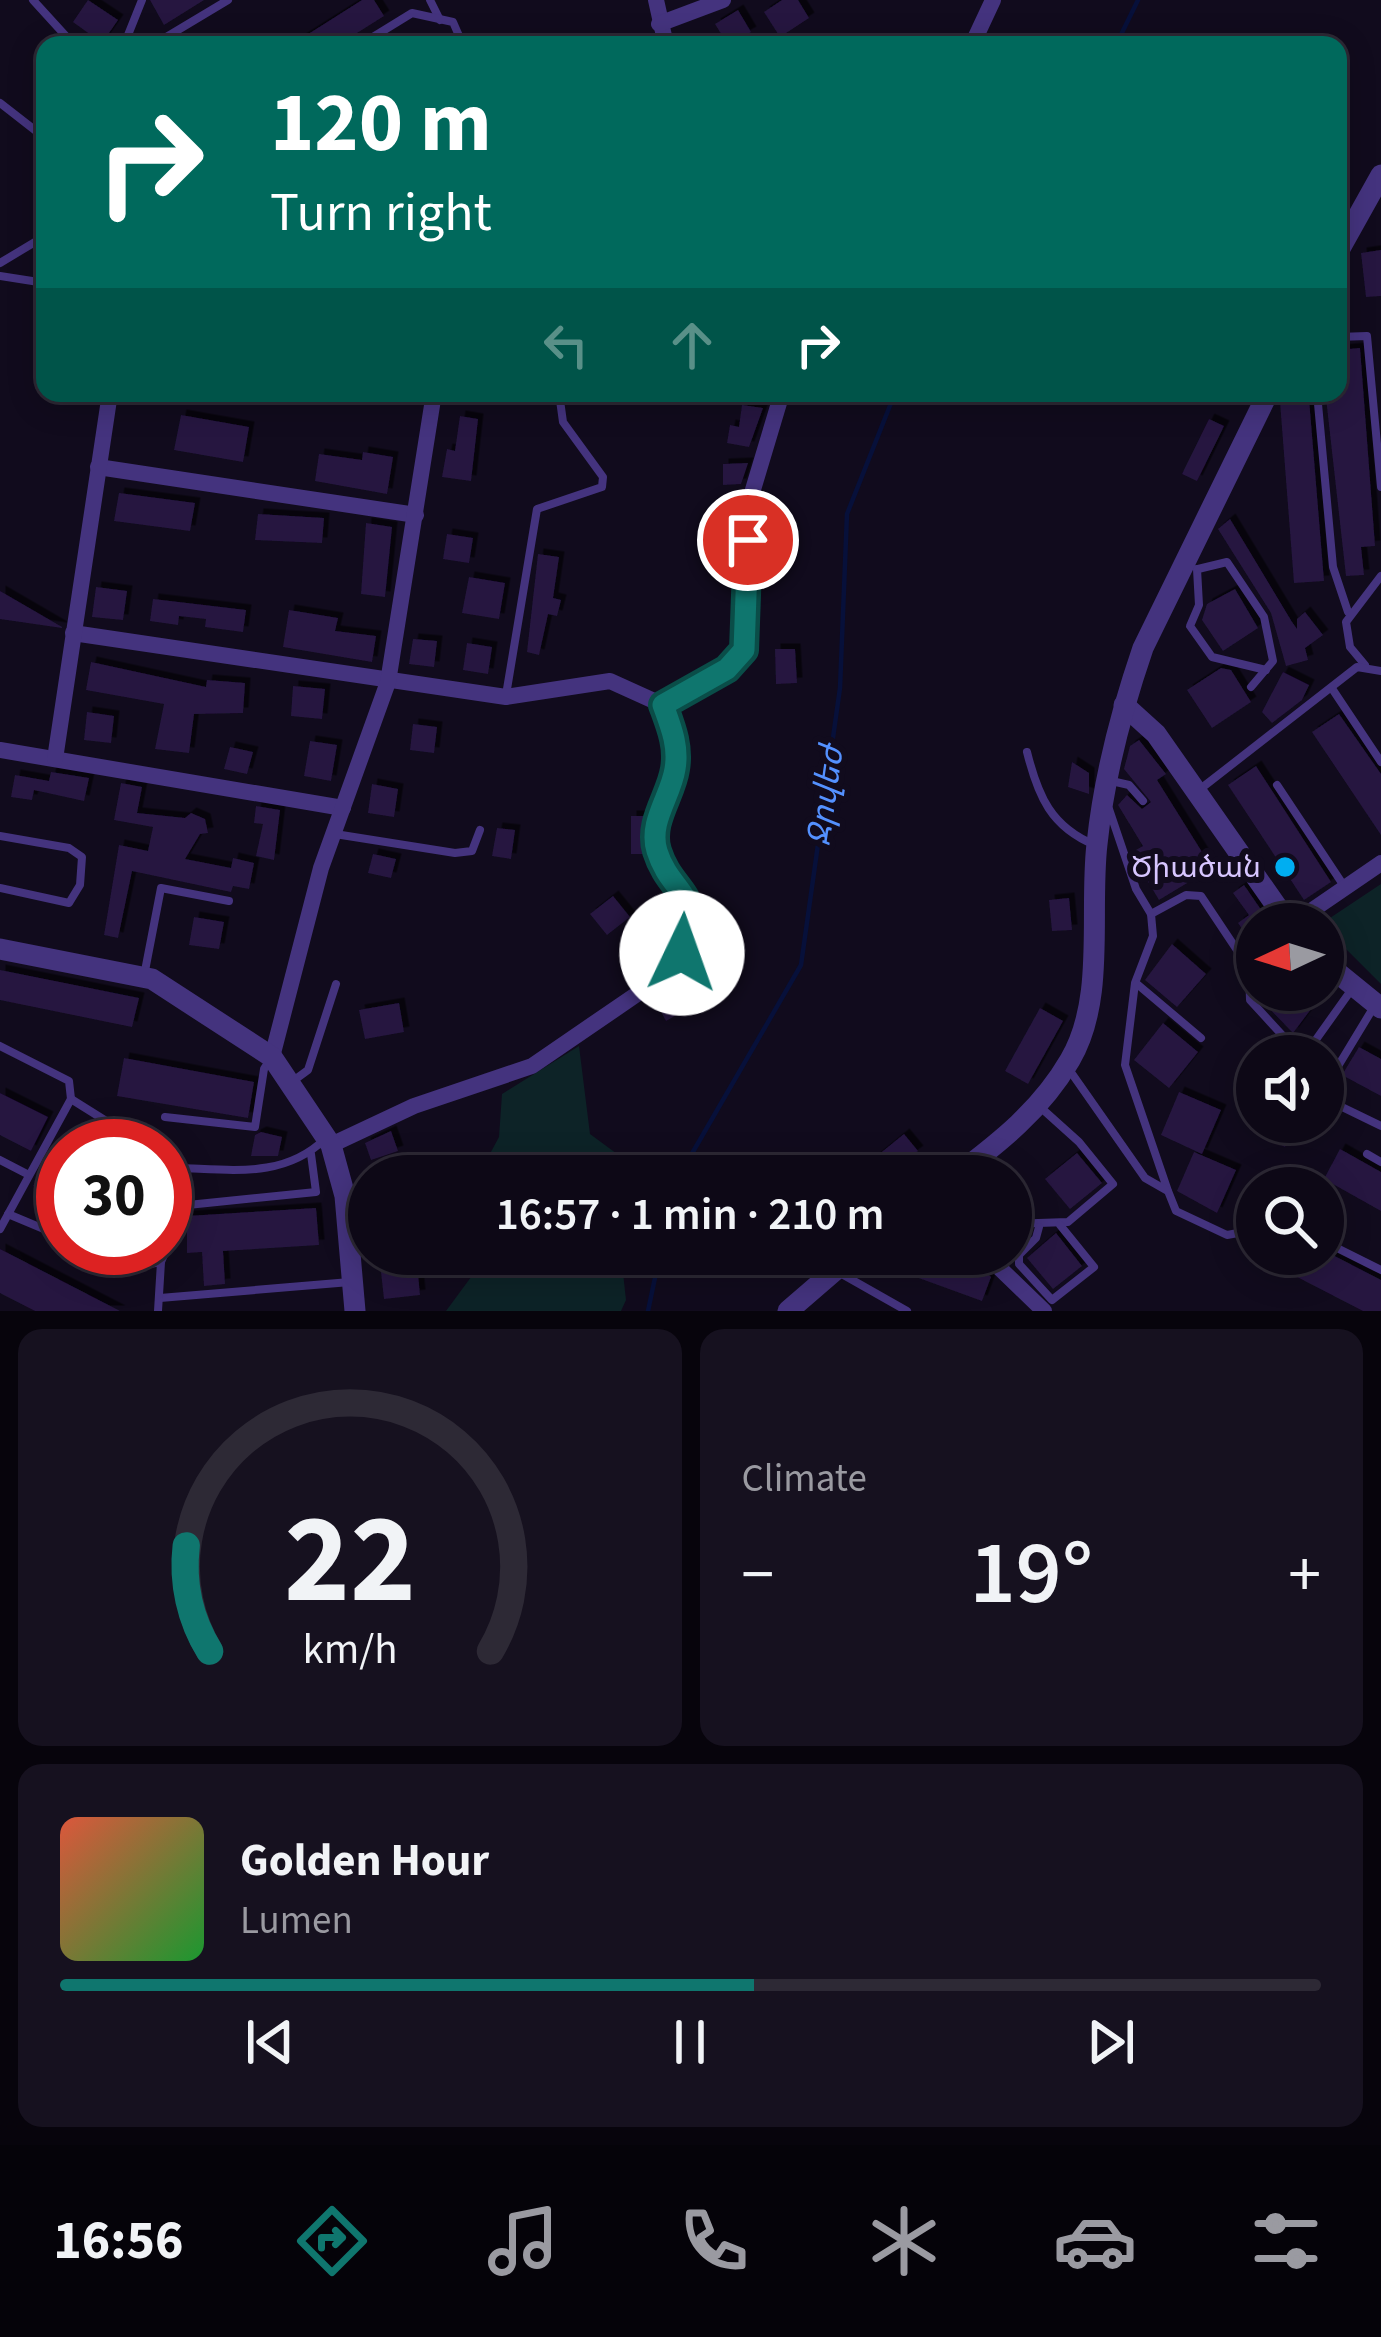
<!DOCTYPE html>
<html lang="en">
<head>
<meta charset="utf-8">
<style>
  body { margin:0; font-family:"Source Sans 3","Noto Sans Armenian",sans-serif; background:#16111f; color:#f1f3f6; height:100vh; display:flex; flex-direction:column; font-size:45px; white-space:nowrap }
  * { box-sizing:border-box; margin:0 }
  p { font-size:39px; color:#9a9aa1 }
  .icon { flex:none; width:66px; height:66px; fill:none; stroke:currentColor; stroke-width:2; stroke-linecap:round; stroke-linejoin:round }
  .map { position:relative; height:1311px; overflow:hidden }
  .details { display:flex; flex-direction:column; gap:18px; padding:18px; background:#07040c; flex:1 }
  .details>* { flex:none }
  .hud { position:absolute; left:36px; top:36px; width:1311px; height:366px; border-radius:24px; box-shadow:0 6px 30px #0003,0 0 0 3px #2d2935; background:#00695c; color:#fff; overflow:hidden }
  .needle { width:78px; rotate:266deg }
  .fabs { position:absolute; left:1236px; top:903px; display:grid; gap:24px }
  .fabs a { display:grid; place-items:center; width:108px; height:108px; border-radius:50%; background:#0d0816; box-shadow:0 6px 30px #0003,0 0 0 3px #2d2935; font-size:60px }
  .speed { position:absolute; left:36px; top:1119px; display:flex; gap:24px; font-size:60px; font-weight:700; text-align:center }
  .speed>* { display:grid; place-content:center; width:156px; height:156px; border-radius:50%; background:#0d0816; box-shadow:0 6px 30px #0003,0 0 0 3px #2d2935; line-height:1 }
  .speed .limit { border:18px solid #d22; background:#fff; color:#111 }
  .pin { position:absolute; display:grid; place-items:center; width:102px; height:102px; color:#fff; margin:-51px; border:6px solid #fff; border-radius:50%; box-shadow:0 3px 12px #0007 }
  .me { position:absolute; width:132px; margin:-66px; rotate:3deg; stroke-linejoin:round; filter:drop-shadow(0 0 9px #0008) }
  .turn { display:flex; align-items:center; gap:42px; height:252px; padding:0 36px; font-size:54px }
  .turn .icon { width:156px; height:156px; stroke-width:2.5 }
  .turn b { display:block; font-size:84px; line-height:102px }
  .lanes { display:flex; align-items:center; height:114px; padding:0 36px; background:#0003; justify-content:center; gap:60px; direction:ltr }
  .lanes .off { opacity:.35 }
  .big { font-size:90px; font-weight:600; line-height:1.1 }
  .details .tile { flex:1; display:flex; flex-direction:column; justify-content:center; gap:18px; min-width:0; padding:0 42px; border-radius:24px; background:#16111f }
  .details .dial { align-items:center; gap:0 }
  .dial svg { height:312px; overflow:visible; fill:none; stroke:#2d2935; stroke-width:7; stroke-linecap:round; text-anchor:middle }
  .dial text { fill:#f1f3f6; stroke:none }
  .song { display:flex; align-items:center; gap:36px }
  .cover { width:144px; height:144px; border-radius:18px; background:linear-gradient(135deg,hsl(10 70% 55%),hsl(130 70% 35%)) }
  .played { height:12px; border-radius:6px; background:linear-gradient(90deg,#0f766e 55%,#2d2935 55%) }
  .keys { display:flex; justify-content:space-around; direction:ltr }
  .heat { display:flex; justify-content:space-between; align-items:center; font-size:66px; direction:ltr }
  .details .tiles { flex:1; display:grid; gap:18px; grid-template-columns:1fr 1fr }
  .tile:last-child { grid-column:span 2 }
  .trip { position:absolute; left:348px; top:1155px; width:684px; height:120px; border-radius:60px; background:#0d0816; box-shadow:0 6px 30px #0003,0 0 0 3px #2d2935; font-weight:600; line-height:120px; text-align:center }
  .dock { display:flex; height:192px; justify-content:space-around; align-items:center; background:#050309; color:#9a9aa1 }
  .dock .icon { width:84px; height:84px }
  .dock .active { color:#0f766e }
  .dock b { font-size:54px; color:#f1f3f6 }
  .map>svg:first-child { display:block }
  .green { fill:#0d2327 }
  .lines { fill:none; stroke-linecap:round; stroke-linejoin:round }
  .stream { stroke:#07103a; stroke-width:4.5 }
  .building { fill:#25163f; filter:url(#shadow) }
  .service { stroke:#44337e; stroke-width:8 }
  .minor { stroke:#44337e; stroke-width:16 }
  .tertiary { stroke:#44337e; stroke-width:21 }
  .route-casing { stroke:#0a4d48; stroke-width:30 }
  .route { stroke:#0f766e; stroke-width:21 }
  .poi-dot { fill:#00aef1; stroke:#110b1d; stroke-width:4.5 }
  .labels { text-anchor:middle; stroke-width:12; stroke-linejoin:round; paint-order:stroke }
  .poi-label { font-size:30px; fill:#d7c6ff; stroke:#110b1d; text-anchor:end }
  .water-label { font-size:33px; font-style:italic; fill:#5491ff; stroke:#110b1d }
</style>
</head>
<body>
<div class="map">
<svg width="1381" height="1311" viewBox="0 0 1381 1311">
  <defs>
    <filter id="shadow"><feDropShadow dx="5.5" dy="-5.5" stdDeviation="0" flood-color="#0009"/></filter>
  </defs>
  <rect width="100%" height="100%" fill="#110b1d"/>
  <g class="green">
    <polygon points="1381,884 1381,984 1321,924"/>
    <polygon points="579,1046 590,1134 647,1176 478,1176 499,1137 502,1094"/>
    <polygon points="488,1254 621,1254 626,1300 621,1311 446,1311"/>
  </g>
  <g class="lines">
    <g class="stream">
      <polyline points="1116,45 1138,0"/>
      <polyline points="679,1176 801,965 840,688 847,514 895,393"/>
      <polyline points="648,1311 660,1254"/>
    </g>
  </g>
  <g class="building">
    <polygon points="88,0 118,20 102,43 73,22"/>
    <polygon points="150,0 204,0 164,25"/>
    <polygon points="362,0 374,0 384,16 338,45 291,45"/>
    <polygon points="782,0 798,0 809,18 780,37 764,12"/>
    <polygon points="738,10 751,32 728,45 715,24"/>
    <polygon points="1381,250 1381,296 1366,297 1361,253"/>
    <polygon points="1360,348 1375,546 1361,547 1364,575 1346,576 1326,398 1338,393 1338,350"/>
    <polygon points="1309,399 1324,581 1294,583 1280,402"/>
    <polygon points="742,405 763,408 749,447 727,443 730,425 739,427"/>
    <polygon points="181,415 249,427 243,462 174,450"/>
    <polygon points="460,416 478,419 471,481 442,477 447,449 455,451"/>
    <polygon points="1209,419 1224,426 1197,481 1182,474"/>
    <polygon points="363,452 393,457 387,494 315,481 319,454 362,460"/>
    <polygon points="748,463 741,484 723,485 723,464"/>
    <polygon points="119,493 195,503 190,531 114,521"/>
    <polygon points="258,514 324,518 322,543 255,540"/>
    <polygon points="1230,519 1292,622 1297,629 1297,619 1305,612 1323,635 1305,648 1308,660 1286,666 1271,613 1218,529"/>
    <polygon points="366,523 392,527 385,597 361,594"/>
    <polygon points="447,534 473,538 469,563 443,559"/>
    <polygon points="538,554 559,557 553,598 561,600 557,616 548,614 539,655 527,652"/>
    <polygon points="469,577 505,583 499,619 462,613"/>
    <polygon points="96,587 127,591 123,620 92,617"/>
    <polygon points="1235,589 1258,628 1223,651 1202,620 1207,604"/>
    <polygon points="0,591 62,627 62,628 0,619"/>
    <polygon points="153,599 246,610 243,632 205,627 206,619 179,616 178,625 150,621"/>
    <polygon points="289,610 338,618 335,631 376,636 372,662 283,647"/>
    <polygon points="413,639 437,641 434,667 409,664"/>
    <polygon points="467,643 492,647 488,674 463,670"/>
    <polygon points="775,649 795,649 797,683 776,684"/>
    <polygon points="91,662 206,687 207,680 245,683 243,713 194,714 189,753 155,749 164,704 86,690"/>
    <polygon points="1221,668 1231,670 1251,702 1212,728 1187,690"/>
    <polygon points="1283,672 1309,685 1302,700 1272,723 1262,712"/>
    <polygon points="293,686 325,689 322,719 291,716"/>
    <polygon points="87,712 114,716 111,743 84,740"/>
    <polygon points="1339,714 1381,774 1381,835 1312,732"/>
    <polygon points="413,724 437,727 434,753 410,750"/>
    <polygon points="1139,740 1166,774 1157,780 1212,868 1159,900 1141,870 1136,850 1143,846 1118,805 1127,795 1142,809 1151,802 1124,769 1130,746"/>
    <polygon points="310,741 337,745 331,781 304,776"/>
    <polygon points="230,747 253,752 247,774 224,769"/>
    <polygon points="1072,762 1089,773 1089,794 1068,787"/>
    <polygon points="1256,766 1331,882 1304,900 1228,785"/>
    <polygon points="51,772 89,778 84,801 34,790 32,800 11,797 15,775 49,781"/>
    <polygon points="121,783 142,787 137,813 185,818 191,813 205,819 208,833 200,834 185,859 231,868 233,858 254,863 249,889 233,886 231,892 132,871 118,938 104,935 119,845 148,851 153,827 114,820"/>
    <polygon points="372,784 398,789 394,817 368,813"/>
    <polygon points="256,806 280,810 274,860 256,856 263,824 254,823"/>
    <polygon points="631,816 646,816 645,854 631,854"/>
    <polygon points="497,828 515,830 511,859 492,856"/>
    <polygon points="373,854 396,859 391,878 368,873"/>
    <polygon points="1244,885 1266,917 1245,933 1238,923 1249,915 1233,893"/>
    <polygon points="613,896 630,917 607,935 590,914"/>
    <polygon points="1069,898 1072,930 1052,931 1049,900"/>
    <polygon points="194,917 224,922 219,949 189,945"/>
    <polygon points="1172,944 1206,974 1177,1007 1145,980"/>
    <polygon points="0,970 139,998 132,1027 0,1000"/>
    <polygon points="675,986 687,1009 666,1021 654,998"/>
    <polygon points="1269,990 1313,990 1321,996 1293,1033 1261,1000"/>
    <polygon points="399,1003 404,1032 365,1039 359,1010"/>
    <polygon points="1040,1008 1063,1021 1028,1084 1005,1071"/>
    <polygon points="1163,1023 1198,1052 1169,1088 1134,1060"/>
    <polygon points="1359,1047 1381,1059 1381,1096 1342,1075"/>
    <polygon points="124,1058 254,1082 248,1118 117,1096"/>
    <polygon points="1179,1092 1221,1110 1202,1154 1161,1135"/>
    <polygon points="0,1093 48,1117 31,1151 0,1135"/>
    <polygon points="1271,1122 1294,1129 1285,1147 1264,1136"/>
    <polygon points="391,1131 398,1151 371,1160 365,1143"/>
    <polygon points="261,1132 282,1137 278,1156 251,1156 255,1135"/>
    <polygon points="904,1134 918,1151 885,1176 872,1160"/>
    <polygon points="1340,1149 1381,1172 1381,1211 1324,1179"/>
    <polygon points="52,1152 63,1158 63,1201 33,1186"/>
    <polygon points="1194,1152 1236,1170 1217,1213 1177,1191"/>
    <polygon points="1077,1153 1102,1183 1070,1209 1045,1179"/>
    <polygon points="316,1208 319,1245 223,1251 225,1284 204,1286 202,1252 187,1253 187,1216"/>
    <polygon points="1257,1222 1257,1254 1323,1250 1381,1280 1381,1311 1363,1311 1243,1249"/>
    <polygon points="1056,1233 1082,1266 1053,1289 1027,1258"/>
    <polygon points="0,1249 120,1311 35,1311 0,1293"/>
    <polygon points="379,1254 416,1254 420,1295 384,1299"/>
    <polygon points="924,1254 981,1268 991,1277 982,1301 916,1277"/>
  </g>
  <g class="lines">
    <g class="service">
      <polyline points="33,0 74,45"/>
      <polyline points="430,0 440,20"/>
      <polyline points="124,45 142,0"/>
      <polyline points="153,45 228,0"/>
      <polyline points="360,45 412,13 453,22 463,45"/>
      <polyline points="0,103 45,138"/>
      <polyline points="0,263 45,236"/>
      <polyline points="0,276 45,283"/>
      <polyline points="1338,337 1367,336 1381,487"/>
      <polyline points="1317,393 1333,567 1348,612"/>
      <polyline points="1197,569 1199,605 1190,626 1212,657 1266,670"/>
      <polyline points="1198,569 1227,562 1264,617 1273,661 1251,687"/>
      <polyline points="1365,665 1350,647 1346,622 1381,576"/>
      <polyline points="1333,690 1381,762"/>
      <polyline points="506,695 537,509 602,487 603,477 563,422 559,393"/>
      <path d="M1027,752C1038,796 1051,827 1095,845"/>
      <polyline points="1107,780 1129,785 1143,801"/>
      <polyline points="1277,785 1344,886"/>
      <polyline points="1199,790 1357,667 1381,671"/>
      <polyline points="1109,809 1136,889 1151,914 1153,936 1135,983 1125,1065 1168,1191 1176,1211 1227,1235 1238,1233 1249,1210 1257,1209"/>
      <polyline points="335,834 455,853 472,851 480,830"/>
      <polyline points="0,836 69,848 82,857 80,885 69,903 0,888"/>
      <polyline points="1151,914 1186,895 1201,896 1249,968 1250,1000 1294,1048 1310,1048 1352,989"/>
      <polyline points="144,976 161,888 229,901"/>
      <polyline points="1137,984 1201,1038"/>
      <polyline points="1375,1005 1326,1086 1342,1107 1381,1126"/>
      <polyline points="0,1046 69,1081 71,1099 0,1229"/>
      <polyline points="1068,1068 1145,1178 1166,1190"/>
      <polyline points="293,1081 308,1070 336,984"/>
      <polyline points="71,1099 146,1146"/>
      <polyline points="165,1117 255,1127 264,1069 271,1058"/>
      <polyline points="1367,1154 1381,1162"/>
      <polyline points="165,1158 180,1168"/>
      <polyline points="0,1160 29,1175"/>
      <polyline points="400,1176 447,1170"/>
      <polyline points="347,1195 369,1187"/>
      <polyline points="178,1206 316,1192 311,1154"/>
      <polyline points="8,1214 63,1237"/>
      <polyline points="1011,1224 1068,1222 1113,1184 1079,1142 1039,1106"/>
      <polyline points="1039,1227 1036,1238 1019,1255 1019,1264 1052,1300 1094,1267 1060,1225"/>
      <polyline points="1323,1241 1381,1270"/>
      <path d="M91,1248L139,1266L161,1262L178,1223L180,1168C235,1170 285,1178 326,1138"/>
      <polyline points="840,1273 907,1311"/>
      <polyline points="160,1298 350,1282"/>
      <polyline points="158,1311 161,1262"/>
    </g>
    <g class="minor">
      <polyline points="656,0 666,45"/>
      <polyline points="659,24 723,0"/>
      <polyline points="972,45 993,0"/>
      <polyline points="98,467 416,515"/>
      <polyline points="73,633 506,697 610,681 663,705"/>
      <polyline points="663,705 727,669 744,650 749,503 782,393"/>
      <polyline points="0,750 343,808"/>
      <polyline points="55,759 110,393"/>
      <polyline points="1292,924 1381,863"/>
      <polyline points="272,1057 321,868 388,682 434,393"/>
      <polyline points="331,1145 414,1106 532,1066 640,992 682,953 690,910 683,889 656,849 659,811 676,766 676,740 663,705"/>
      <polyline points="985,1254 1044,1311"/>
    </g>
    <g class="tertiary">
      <polyline points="1338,252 1381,175"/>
      <polyline points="1124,705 1156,734 1289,924"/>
      <polyline points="0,949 152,979 272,1057 331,1145 345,1196 355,1311"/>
      <polyline points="1323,961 1381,1008"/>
      <path d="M955,1176C1000,1142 1041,1110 1070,1060C1106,999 1089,913 1097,844C1104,777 1121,712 1143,648L1268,393"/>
      <polyline points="788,1311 854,1254"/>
    </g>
  </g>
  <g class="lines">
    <defs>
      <path id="route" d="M682,953C706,892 671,896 657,851C648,822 671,796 675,769C679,746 671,727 663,705L727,669L744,650L748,540"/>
    </defs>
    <use href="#route" class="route-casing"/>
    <use href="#route" class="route"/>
  </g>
  <circle class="poi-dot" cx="1285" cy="867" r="12"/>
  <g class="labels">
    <g class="poi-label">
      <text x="1261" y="877">Ծիածան</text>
    </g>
    <g class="water-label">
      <text transform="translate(824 796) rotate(-82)" y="12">Ջրվեժ</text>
    </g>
  </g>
</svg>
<div class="fabs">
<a><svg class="needle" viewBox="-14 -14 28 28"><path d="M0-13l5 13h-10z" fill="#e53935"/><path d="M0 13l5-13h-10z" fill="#9a9aa1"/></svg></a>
<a><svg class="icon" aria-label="sound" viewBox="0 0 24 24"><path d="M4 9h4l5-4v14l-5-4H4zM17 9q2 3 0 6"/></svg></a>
<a><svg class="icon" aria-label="search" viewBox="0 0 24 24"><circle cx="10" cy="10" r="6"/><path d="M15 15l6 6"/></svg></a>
</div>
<div class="speed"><div class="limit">30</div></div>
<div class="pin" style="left:748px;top:540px;background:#d93025"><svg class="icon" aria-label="arrive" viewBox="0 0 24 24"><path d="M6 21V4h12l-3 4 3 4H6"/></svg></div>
<svg class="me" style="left:682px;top:953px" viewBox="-20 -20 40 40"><circle r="19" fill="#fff"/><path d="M0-13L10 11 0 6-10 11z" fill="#0f766e"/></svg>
<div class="trip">16:57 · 1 min · 210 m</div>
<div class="hud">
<div class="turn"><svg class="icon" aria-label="right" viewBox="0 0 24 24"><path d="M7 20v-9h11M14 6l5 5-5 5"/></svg><div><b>120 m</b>Turn right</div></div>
<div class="lanes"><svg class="icon off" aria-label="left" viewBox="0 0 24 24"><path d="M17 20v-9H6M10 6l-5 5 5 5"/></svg><svg class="icon off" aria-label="ahead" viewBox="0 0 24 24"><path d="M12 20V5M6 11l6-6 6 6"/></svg><svg class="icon" aria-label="right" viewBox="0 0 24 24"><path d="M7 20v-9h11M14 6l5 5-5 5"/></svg></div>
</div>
</div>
<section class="details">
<div class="tiles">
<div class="tile dial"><svg viewBox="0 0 100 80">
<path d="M14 69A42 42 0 1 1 86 69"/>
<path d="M14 69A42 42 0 0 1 8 42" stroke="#0f766e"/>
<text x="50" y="56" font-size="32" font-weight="700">22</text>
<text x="50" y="72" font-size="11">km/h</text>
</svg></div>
<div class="tile"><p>Climate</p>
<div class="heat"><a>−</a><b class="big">19°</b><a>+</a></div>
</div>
<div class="tile">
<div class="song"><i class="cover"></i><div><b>Golden Hour</b><p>Lumen</p></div></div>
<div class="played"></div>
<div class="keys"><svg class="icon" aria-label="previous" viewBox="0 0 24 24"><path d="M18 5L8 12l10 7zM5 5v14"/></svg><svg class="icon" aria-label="pause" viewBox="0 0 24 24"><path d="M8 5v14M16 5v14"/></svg><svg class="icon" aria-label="next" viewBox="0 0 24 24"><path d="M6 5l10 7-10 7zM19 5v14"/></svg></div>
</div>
</div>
</section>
<nav class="dock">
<b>16:56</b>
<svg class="icon active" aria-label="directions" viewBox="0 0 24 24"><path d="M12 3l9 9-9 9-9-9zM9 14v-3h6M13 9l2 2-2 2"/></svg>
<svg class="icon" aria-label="music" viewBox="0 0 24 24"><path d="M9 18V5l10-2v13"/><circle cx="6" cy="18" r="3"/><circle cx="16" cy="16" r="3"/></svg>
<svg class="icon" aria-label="phone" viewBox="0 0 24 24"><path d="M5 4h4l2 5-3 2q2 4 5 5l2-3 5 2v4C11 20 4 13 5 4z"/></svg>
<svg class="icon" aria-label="climate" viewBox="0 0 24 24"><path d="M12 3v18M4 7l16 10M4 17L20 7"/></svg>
<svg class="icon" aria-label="car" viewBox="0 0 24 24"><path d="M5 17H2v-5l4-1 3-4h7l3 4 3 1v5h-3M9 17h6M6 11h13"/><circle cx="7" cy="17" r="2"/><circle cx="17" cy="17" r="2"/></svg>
<svg class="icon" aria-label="filters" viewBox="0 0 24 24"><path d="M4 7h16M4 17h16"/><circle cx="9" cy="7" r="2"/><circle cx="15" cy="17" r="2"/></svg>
</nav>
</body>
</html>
